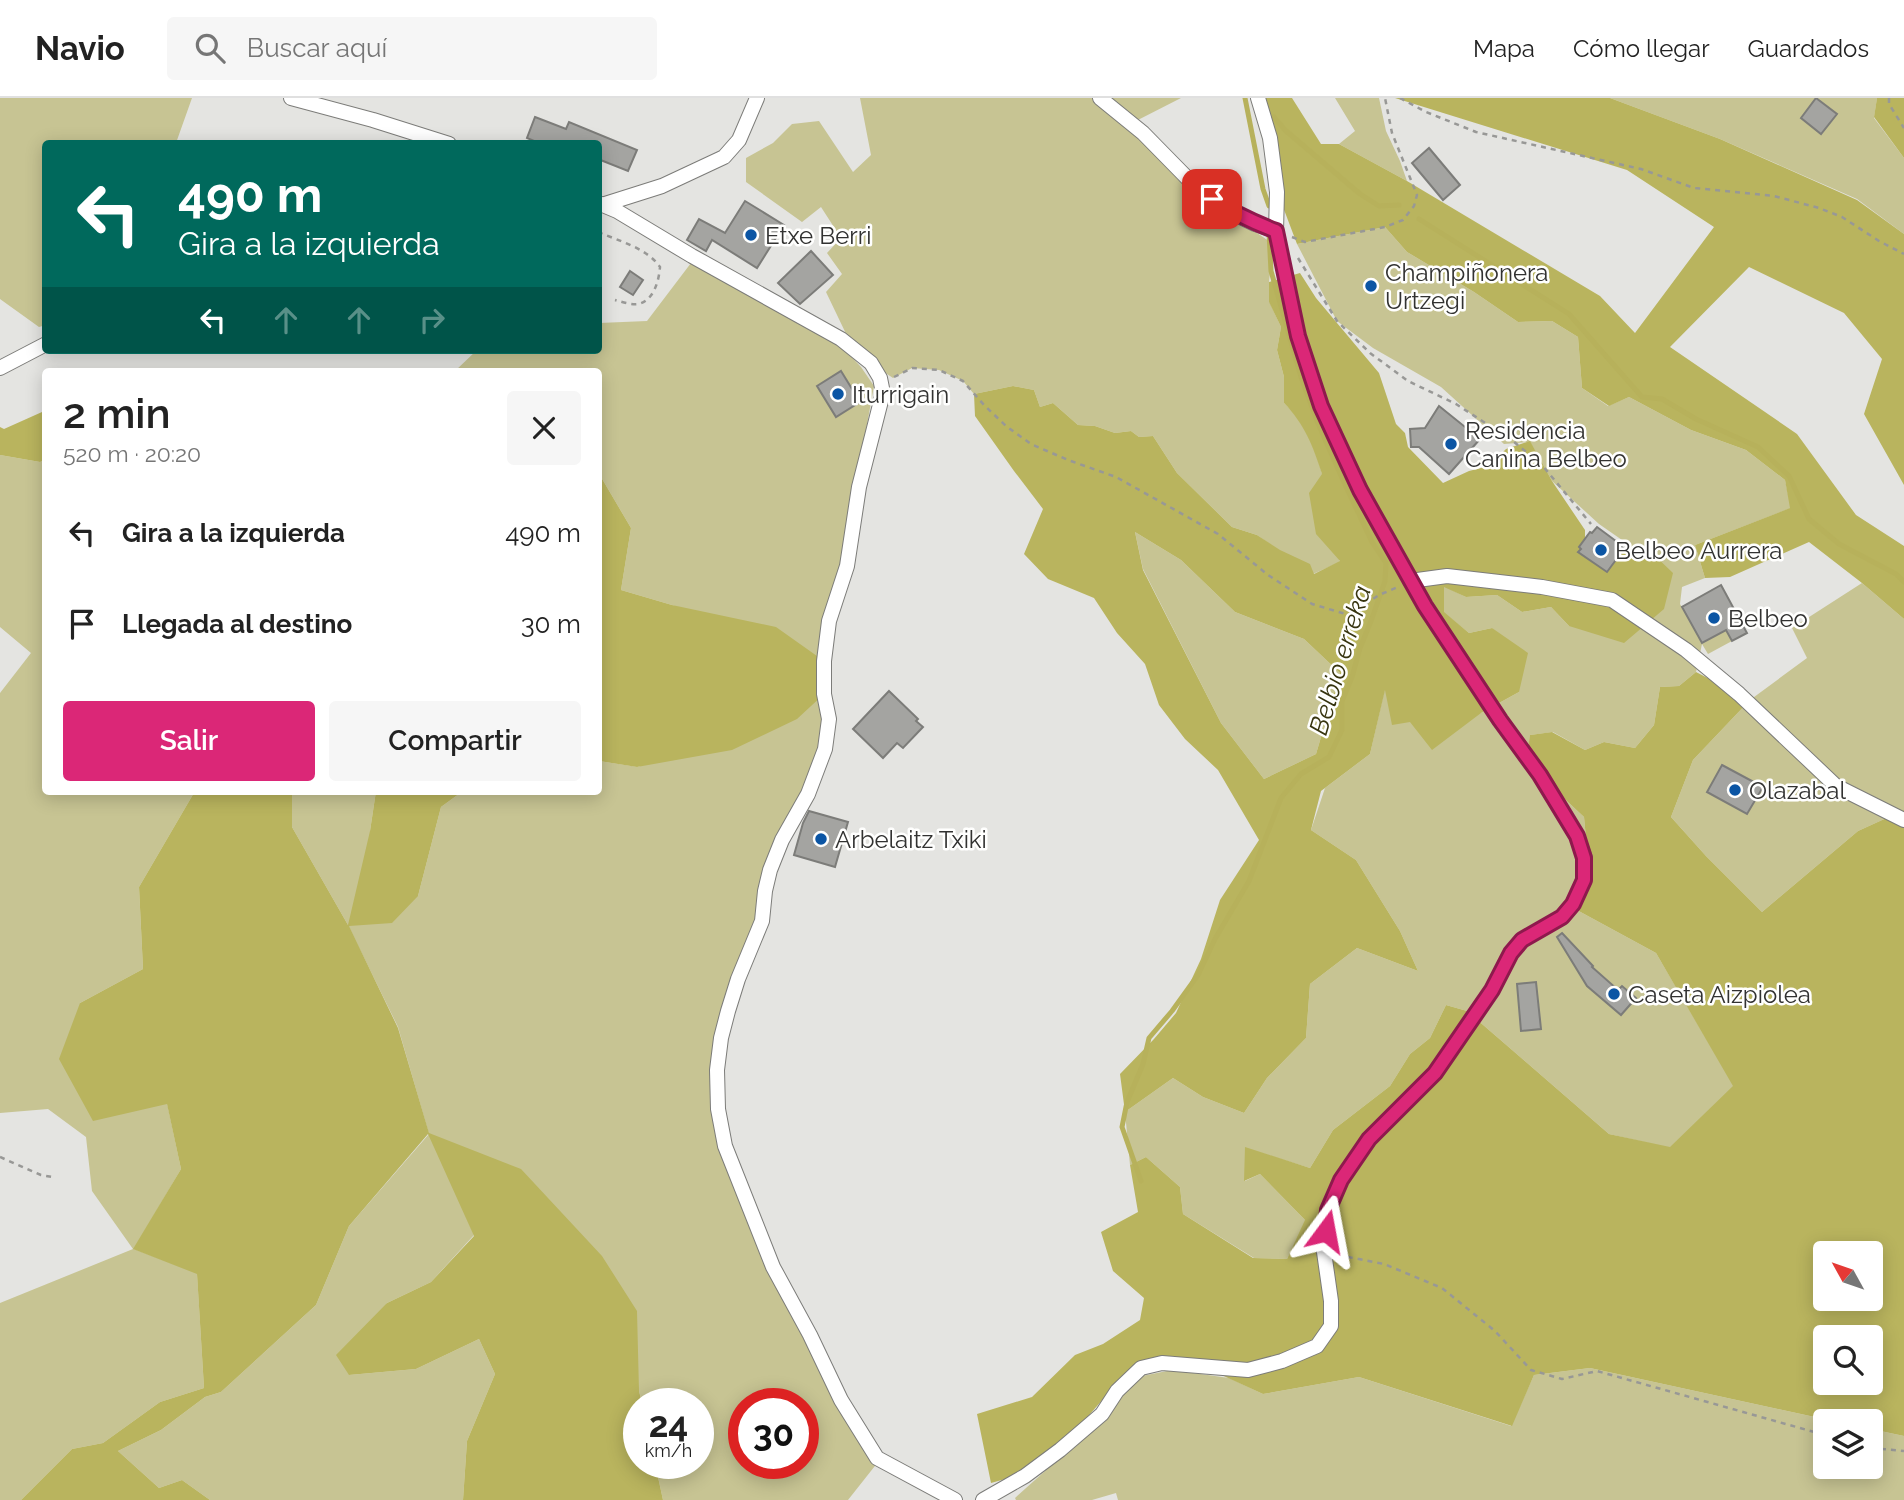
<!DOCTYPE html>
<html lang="es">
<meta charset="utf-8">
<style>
body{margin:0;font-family:Raleway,sans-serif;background:#f6f6f6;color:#222;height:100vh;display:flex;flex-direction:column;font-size:26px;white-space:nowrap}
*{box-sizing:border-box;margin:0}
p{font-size:23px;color:#767676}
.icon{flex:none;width:38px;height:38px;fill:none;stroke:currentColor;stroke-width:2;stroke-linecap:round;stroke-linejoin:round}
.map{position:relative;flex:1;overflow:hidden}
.side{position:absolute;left:42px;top:270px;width:560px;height:427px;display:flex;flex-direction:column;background:#fff;border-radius:7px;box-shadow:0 4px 18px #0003}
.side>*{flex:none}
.top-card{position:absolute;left:42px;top:42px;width:560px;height:214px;border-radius:7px;box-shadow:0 4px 18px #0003;background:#00695c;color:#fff;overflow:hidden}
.needle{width:46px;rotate:310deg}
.fabs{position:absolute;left:1813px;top:1143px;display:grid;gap:14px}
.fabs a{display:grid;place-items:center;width:70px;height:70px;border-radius:7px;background:#fff;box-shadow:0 4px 18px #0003;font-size:35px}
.speed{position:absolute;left:623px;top:1290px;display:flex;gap:14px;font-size:35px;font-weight:700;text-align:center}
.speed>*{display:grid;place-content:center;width:91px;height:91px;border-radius:50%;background:#fff;box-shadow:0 4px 18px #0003;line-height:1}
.speed small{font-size:18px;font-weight:400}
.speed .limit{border:10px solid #d22;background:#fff;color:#111}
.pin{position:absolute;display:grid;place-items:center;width:60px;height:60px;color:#fff;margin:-30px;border-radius:14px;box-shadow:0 4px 10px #0006}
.me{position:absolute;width:77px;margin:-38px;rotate:13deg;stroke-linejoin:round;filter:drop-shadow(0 0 5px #0008)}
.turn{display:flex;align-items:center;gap:24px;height:147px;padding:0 21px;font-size:32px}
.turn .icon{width:91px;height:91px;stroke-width:2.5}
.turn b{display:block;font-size:49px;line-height:60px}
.lanes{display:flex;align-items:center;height:66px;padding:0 21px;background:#0003;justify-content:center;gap:35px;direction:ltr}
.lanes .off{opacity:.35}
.round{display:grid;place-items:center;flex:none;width:74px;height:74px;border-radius:7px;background:#f6f6f6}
.headline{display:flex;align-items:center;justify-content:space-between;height:119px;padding:0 21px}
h1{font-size:42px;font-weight:600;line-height:52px}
.button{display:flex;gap:14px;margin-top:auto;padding:14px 21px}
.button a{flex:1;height:80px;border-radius:7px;background:#db2777;color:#fff;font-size:28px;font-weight:600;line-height:80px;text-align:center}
.button a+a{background:#f6f6f6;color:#222}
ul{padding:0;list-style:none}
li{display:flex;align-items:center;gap:21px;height:91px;padding:0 21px}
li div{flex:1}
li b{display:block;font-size:26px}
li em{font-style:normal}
header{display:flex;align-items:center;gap:42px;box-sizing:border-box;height:98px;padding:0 35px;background:#fff;border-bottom:2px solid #e0e0e0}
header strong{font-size:33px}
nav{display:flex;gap:38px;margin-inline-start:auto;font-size:24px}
.search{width:490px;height:63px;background:#f6f6f6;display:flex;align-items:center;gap:18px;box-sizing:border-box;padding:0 24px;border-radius:7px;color:#767676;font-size:26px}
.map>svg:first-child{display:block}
</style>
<header>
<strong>Navio</strong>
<div class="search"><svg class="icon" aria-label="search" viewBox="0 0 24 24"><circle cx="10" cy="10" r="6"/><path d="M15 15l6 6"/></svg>Buscar aquí</div>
<nav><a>Mapa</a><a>Cómo llegar</a><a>Guardados</a></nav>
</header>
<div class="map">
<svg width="1904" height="1402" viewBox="0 0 1904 1402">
<rect width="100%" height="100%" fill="#e4e4e1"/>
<g fill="#c7c493" fill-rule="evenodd">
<polygon points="0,0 192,0 176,45 46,46 46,227 39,229 0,201"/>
<path d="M 860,0 L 1181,0 L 1132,25 L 1247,128 L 1273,146 L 1269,184 L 1269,203 L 1281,229 L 1277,252 L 1284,279 L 1284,305 C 1289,310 1295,316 1299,322 C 1326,363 1330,417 1340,464 L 1313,476 L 1257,437 L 1232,429 L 1177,375 L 1153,338 L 1139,339 L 1131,333 L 1115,335 L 1095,328 L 1078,327 L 1053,305 L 1040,309 L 1034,292 L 1013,288 L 974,296 L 963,283 L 939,272 L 912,270 L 893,280 L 881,272 L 849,242 L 826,194 L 842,176 L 827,155 L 841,140 L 821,109 L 802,124 L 746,84 L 746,60 L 773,45 L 792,26 L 819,23 L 853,74 L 871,57 Z"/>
<polygon points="1335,0 1379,0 1386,33 1400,63 1407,83 1339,46 1355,33"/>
<polygon points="1610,0 1877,0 1874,20 1904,60 1904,136 1857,101 1720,41"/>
<polygon points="1385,129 1407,154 1474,194 1518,224 1552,223 1578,239 1582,290 1608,308 1629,299 1691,332 1746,352 1785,382 1791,410 1695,447 1705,480 1682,489 1680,506 1702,545 1726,532 1732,543 1708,556 1702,546 1696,574 1679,588 1660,589 1654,627 1635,650 1604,644 1585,652 1553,634 1530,637 1529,650 1554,691 1584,719 1588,761 1575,811 1656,855 1734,988 1670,1050 1609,1036 1467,913 1446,907 1430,940 1410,956 1390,988 1333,1032 1310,1070 1245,1050 1245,1083 1260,1076 1306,1123 1287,1161 1254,1160 1183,1116 1180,1089 1146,1059 1130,1067 1125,1014 1173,980 1203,999 1244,1015 1267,980 1306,940 1310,886 1357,850 1418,873 1400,833 1356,762 1311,732 1325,690 1370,656 1385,590 1410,624 1481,615 1519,594 1492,530 1469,535 1443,514 1444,488 1466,499 1497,497 1522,514 1551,509 1569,528 1649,452 1619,447 1622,442 1599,426 1552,383 1530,344 1504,346 1441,289 1373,250 1337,223 1297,146"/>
<polygon points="691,165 844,251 861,269 874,288 824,563 672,507 621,492 631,430 601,379 599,380 598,273 455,273 477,252 598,252 599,225 647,223"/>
<polygon points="0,357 40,364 45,362 46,693 195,693 139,789 143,871 80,905 167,1005 181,1071 134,1151 197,1175 204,1290 160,1304 103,1345 72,1351 21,1402 0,1402 0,1205 133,1151 92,1093 86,1039 48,1011 0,1015 0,595 31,555 0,529"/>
<polygon points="1135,434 1181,462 1235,514 1304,541 1340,575 1316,656 1264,681 1221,625 1143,471"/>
<polygon points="1862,485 1904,521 1904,712 1858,733 1762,814 1706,758 1671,719 1693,662 1750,602 1807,560 1792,530"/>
<path d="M 824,596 L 825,651 L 782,742 L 728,913 L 718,1011 L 773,1169 L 882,1359 L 848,1402 L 663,1402 L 655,1365 L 698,1365 L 698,1306 L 642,1305 L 639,1293 L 430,1036 L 474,1137 L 431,1184 L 387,1205 L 349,1277 L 416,1271 L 479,1241 L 495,1276 L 467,1343 L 463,1402 L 210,1402 L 182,1382 L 159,1390 L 118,1353 L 161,1332 L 205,1299 L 221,1294 L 316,1207 L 349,1128 L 429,1036 L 398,929 L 348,827 L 292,729 L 292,693 L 376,693 L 370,733 L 418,798 L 441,709 L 463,693 L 598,693 L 599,663 L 638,669 ZM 744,1306 L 803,1306 L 803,1365 L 744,1365 Z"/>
<polygon points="1590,1270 1833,1323 1825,1323 1825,1368 1871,1368 1871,1331 1904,1338 1904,1402 1118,1402 1116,1395 1092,1402 1016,1402 1015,1400 1092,1331 1137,1279 1172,1272 1229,1280 1263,1296 1359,1279 1511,1328 1534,1277"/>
</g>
<g fill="#b9b45e" fill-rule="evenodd">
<polygon points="1262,0 1292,0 1321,46 1339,46 1407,83 1600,198 1635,235 1714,129 1627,72 1395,0 1610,0 1720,41 1857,102 1904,136 1904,387 1864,316 1882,261 1844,215 1749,169 1670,249 1797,336 1856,417 1904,448 1904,521 1862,485 1809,444 1730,479 1705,480 1695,447 1790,410 1785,382 1746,352 1691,332 1629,299 1609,308 1582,290 1578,239 1552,223 1518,224 1474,194 1407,154 1385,129 1297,146 1283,109"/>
<polygon points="1877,0 1904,0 1904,60 1874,19"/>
<path d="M 1300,175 L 1316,200 L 1379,275 L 1396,326 L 1405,335 L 1408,349 L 1443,385 L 1469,373 L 1489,368 L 1506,351 L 1530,343 L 1552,383 L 1585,432 L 1585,441 L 1624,451 L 1649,452 L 1673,475 L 1664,511 L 1624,545 L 1569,528 L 1551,509 L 1522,514 L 1497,497 L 1466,499 L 1444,489 L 1444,514 L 1469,535 L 1492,530 L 1528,555 L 1519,594 L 1481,615 L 1432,652 L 1410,624 L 1392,627 L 1385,592 L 1370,656 L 1321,693 L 1311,732 L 1356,762 L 1400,833 L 1418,873 L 1357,850 L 1310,886 L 1306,940 L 1267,980 L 1244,1015 L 1203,999 L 1173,980 L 1125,1014 L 1120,976 L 1154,941 L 1176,915 L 1201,861 L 1220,802 L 1259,742 L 1218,672 L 1185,641 L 1159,607 L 1145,566 L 1117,535 L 1094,500 L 1048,481 L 1024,456 L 1043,411 L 1014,373 L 975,318 L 974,296 L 1013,288 L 1034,292 L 1040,309 L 1053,305 L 1078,327 L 1095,328 L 1115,335 L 1131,333 L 1139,339 L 1153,338 L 1177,375 L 1232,429 L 1257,437 L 1280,452 L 1310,466 L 1314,476 L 1340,463 L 1316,436 L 1309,395 L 1322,376 C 1313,348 1305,327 1284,305 L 1284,279 L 1277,252 L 1281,229 L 1269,204 L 1269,184 ZM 1135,434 L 1181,462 L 1235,514 L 1304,541 L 1340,575 L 1316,656 L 1264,681 L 1221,625 L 1143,472 Z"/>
<polygon points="42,314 45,314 45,362 40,364 0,357 0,329 4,331"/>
<polygon points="601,379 631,430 621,492 672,507 776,529 824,563 824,596 797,621 732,652 637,669 599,663 598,380"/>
<path d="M 1696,574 L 1750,602 L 1693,662 L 1671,719 L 1706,758 L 1762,814 L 1858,733 L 1904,712 L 1904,1338 L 1871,1331 L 1871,1323 L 1833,1323 L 1590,1270 L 1534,1277 L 1512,1328 L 1359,1279 L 1263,1296 L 1191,1263 L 1135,1272 L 1104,1300 L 1077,1331 L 1016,1378 L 991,1385 L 977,1316 L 1032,1299 L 1075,1257 L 1103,1246 L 1140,1222 L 1144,1200 L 1113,1173 L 1101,1134 L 1138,1114 L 1130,1067 L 1146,1059 L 1180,1089 L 1183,1116 L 1253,1160 L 1287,1161 L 1305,1122 L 1260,1076 L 1244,1083 L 1245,1049 L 1310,1070 L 1333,1032 L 1390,988 L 1410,956 L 1430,940 L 1446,907 L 1467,913 L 1609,1036 L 1670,1049 L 1733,988 L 1656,855 L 1575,811 L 1588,761 L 1584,719 L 1554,691 L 1528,650 L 1530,637 L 1552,634 L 1585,652 L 1604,644 L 1635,650 L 1654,627 L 1660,589 L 1679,588 ZM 1825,1155 L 1871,1155 L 1871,1200 L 1825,1200 ZM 1825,1239 L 1871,1239 L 1871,1284 L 1825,1284 Z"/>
<polygon points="195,693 292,693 292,729 348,827 370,733 376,693 463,693 441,709 418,798 392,825 349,828 398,930 429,1035 521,1071 602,1158 637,1213 639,1293 642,1305 639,1306 639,1365 655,1365 663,1402 463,1402 467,1343 495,1276 479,1241 416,1271 349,1277 336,1257 387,1205 431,1184 474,1138 428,1036 349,1128 316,1207 221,1294 205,1299 161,1332 118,1353 159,1390 182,1382 210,1402 21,1402 72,1351 103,1345 160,1304 204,1290 197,1176 133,1151 181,1071 167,1006 93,1023 59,961 80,905 143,871 139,789"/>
</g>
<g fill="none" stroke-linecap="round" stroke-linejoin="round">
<g stroke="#b7b15b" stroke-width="5">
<polyline points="1245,0 1263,91 1269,108"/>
<polyline points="1274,19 1285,32 1360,96 1379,108 1399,107"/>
<polyline points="1419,121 1569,216 1642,299 1662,301 1696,321 1758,349 1789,378 1809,421 1839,446 1896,476 1904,484"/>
<polyline points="1141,1083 1122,1029 1127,1004 1143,966 1149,940 1172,913 1198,877 1215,841 1249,783 1281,700 1301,676 1329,659 1342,632 1342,603 1352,579 1360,550 1371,523 1385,483 1386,465 1372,444 1342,380 1317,323 1301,279 1271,173 1269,135"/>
</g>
</g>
<g fill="#a4a4a1" stroke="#7c7c79" stroke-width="2">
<polygon points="1816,0 1837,16 1821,36 1801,20"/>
<polygon points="535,19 566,31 569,24 637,52 628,73 598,61 598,46 541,46 527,40"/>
<polygon points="1429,50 1460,87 1443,102 1412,65"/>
<polygon points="745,103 784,127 757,170 712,142 706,153 687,142 699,121 725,135"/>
<polygon points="811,153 833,177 800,206 778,185"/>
<polygon points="630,173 643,182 633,197 620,189"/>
<polygon points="841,273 860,304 836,319 817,288"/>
<polygon points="1439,308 1480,341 1449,376 1419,349 1411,349 1410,331 1425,330"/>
<polygon points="1597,429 1620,446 1619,447 1624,451 1607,474 1578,454 1581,451 1579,449 1590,434 1592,435"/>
<polygon points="1721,487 1747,535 1732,543 1726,532 1702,545 1682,509"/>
<polygon points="889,593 918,621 916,623 923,629 903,650 897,645 883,660 853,631"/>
<polygon points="1722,667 1763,689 1747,716 1707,694"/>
<polygon points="809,713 848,724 835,769 794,757 803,725"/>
<polygon points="1562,835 1593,868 1592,869 1618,892 1622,888 1636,900 1621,917 1587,888 1557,839"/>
<polygon points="1536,884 1541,931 1521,933 1517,886"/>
</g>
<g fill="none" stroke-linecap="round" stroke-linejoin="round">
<defs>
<g id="minor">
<polyline points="291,0 373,22 449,46"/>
<polyline points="1100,0 1143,35 1195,88 1230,114 1255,126 1276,133"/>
<polyline points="598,105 617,113 692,158 841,241 871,265 880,280 883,295 859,389 847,468 829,523 824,563 824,596 829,621 825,651 808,696 782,742 770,772 765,793 762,823 738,881 728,913 721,940 717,972 718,1011 725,1048 773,1169 810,1237 841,1302 877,1360 955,1402"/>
<polyline points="602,107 662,88 724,59 739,42 757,0"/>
<polyline points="0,270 46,246"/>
<polyline points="1410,483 1447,478 1542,489 1612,502 1686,552 1739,596 1836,688 1904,722"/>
<polyline points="983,1402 1025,1378 1060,1352 1102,1316 1117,1293 1141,1270 1162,1265 1248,1272 1282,1263 1317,1248 1331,1228 1331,1203 1324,1154 1328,1112 1341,1082 1369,1041 1435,975 1492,892 1511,855 1522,842 1562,819 1573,806 1584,782 1585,760 1577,738 1540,677 1500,622 1425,508 1360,392 1321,308 1298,238 1276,133 1277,94 1270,40 1258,0"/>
</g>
</defs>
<use href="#minor" stroke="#7c7c79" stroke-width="16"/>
<g stroke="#989896" stroke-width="2.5" stroke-dasharray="5 5" stroke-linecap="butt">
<polyline points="1400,0 1426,14 1476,34 1641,71 1694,90 1774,98 1819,110 1842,119 1879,143 1904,156"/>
<polyline points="1889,0 1889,6 1904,30"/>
<path d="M 598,134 C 619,143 647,150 660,169 C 659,182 654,203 638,206 C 631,207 622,204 615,202"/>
<polyline points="1292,139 1305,144 1385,129 1403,122 1414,108 1417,97 1392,35 1385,0"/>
<polyline points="1298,160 1337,223 1370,255 1408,283 1456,306 1513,343 1542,367 1591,426"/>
<polyline points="894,279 912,270 939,272 963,283 984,307 1006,328 1031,346 1068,362 1116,379 1218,436 1268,477 1312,506 1349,517 1379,497 1398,489"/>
<polyline points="0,1059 41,1077 52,1079"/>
<polyline points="1338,1157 1384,1166 1442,1190 1495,1233 1531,1272 1562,1281 1597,1273 1825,1337"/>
<polyline points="1871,1350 1904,1353"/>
</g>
<use href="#minor" stroke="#fff" stroke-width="14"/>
</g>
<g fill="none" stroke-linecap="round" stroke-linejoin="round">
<defs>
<path id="route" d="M 1212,101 C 1233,115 1253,124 1276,133 L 1298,238 L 1321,308 L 1360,392 L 1425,508 L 1500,622 L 1540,677 L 1577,738 L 1584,760 L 1584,782 L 1573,806 L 1562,819 L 1522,842 L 1511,855 L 1492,892 L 1435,975 L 1369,1041 L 1341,1082 L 1328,1112 L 1326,1133"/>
</defs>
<use href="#route" stroke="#8e194d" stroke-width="18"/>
<use href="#route" stroke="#db2777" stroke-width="12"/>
</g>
<g fill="#0b55a4" stroke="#fffffe" stroke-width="2.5">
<circle cx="751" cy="137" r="7"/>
<circle cx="1371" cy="188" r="7"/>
<circle cx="838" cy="296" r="7"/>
<circle cx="1451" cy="346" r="7"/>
<circle cx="1601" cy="452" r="7"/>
<circle cx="1714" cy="520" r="7"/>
<circle cx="1735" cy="692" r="7"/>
<circle cx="821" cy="741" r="7"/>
<circle cx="1614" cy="896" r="7"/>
</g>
<g text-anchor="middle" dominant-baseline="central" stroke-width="5" stroke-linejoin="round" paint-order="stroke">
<g font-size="24" fill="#323231" stroke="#fffffe" text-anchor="start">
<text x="765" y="137">Etxe Berri</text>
<text x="1385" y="174">Champiñonera<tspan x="1385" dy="28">Urtzegi</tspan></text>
<text x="852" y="296">Iturrigain</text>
<text x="1465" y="332">Residencia<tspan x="1465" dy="28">Canina Belbeo</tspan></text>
<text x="1615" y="452">Belbeo Aurrera</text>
<text x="1728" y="520">Belbeo</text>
<text x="1749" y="692">Olazabal</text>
<text x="835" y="741">Arbelaitz Txiki</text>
<text x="1628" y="896">Caseta Aizpiolea</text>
</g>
<g font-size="26" font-style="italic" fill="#37340f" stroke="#fffffe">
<text transform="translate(1340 562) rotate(-73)">Belbio erreka</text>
</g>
</g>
</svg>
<div class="fabs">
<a><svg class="needle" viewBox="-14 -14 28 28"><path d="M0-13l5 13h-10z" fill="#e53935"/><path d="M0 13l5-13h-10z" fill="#767676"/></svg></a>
<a><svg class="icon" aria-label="search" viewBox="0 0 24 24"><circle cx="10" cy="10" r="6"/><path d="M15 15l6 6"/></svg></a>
<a><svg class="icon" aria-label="layers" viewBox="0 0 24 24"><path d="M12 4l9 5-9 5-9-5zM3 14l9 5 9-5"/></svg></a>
</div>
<div class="speed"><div>24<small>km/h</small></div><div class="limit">30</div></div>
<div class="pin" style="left:1212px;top:101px;background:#d93025"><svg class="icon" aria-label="arrive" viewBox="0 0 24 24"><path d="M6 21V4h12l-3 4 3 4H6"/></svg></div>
<svg class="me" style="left:1326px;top:1133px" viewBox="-20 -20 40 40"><path d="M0-17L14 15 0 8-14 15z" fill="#db2777" stroke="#fff" stroke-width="4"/></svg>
<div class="top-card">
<div class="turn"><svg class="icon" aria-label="left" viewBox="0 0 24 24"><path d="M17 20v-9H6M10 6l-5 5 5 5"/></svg><div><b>490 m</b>Gira a la izquierda</div></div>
<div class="lanes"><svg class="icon" aria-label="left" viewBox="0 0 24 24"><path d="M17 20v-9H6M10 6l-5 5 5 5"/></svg><svg class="icon off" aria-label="ahead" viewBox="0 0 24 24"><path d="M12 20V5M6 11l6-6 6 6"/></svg><svg class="icon off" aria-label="ahead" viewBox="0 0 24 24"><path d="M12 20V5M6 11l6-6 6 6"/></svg><svg class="icon off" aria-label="right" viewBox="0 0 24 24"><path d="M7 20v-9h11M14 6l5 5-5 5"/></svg></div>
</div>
<section class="side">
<div class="headline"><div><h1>2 min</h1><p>520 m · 20:20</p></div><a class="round"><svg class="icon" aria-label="close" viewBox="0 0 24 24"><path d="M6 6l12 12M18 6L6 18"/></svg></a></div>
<ul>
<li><svg class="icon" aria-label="left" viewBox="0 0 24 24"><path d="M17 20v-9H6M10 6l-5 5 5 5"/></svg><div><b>Gira a la izquierda</b></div><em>490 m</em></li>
<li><svg class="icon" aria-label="arrive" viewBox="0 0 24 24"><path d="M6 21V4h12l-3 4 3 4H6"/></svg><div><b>Llegada al destino</b></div><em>30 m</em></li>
</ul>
<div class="button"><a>Salir</a><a>Compartir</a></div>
</section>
</div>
